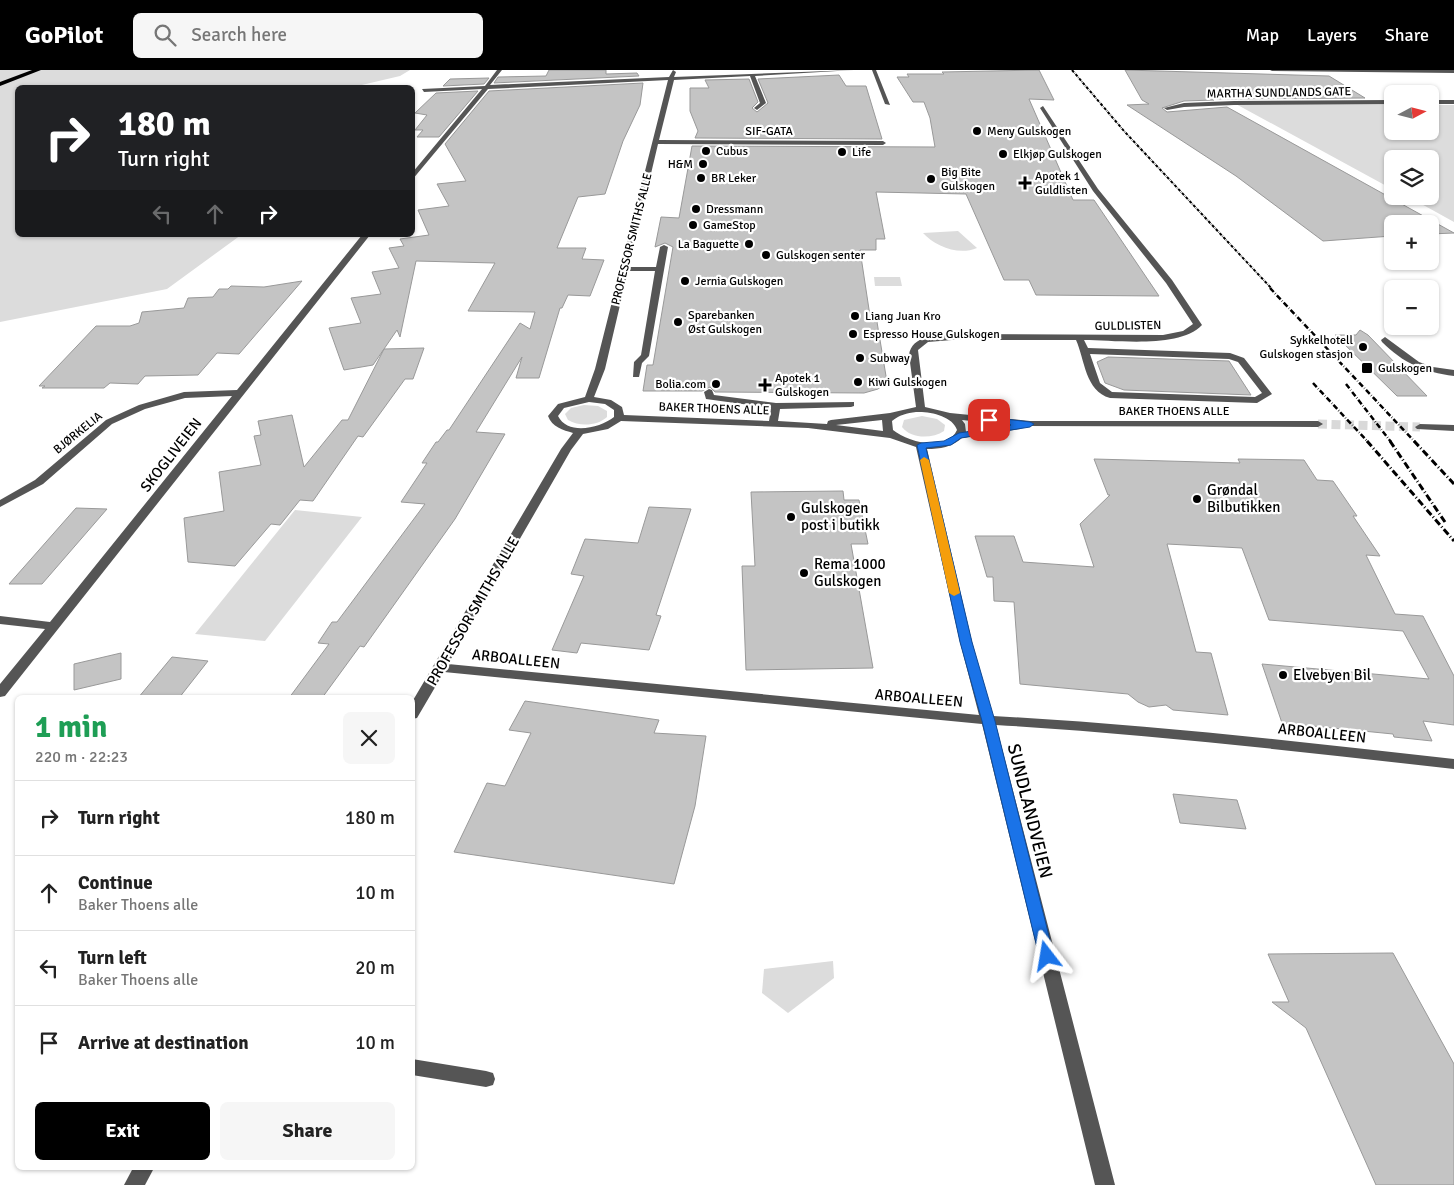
<!DOCTYPE html>
<meta charset="utf-8">
<style>
body{margin:0;font-family:Signika,sans-serif;background:#f6f6f6;color:#222;height:100vh;display:flex;flex-direction:column;font-size:19px;white-space:nowrap}
*{box-sizing:border-box;margin:0}
p{font-size:16px;color:#767676}
.icon{flex:none;width:28px;height:28px;fill:none;stroke:currentColor;stroke-width:2;stroke-linecap:round;stroke-linejoin:round}
.map{position:relative;flex:1;overflow:hidden}
.drawer{position:absolute;left:15px;top:625px;width:400px;height:475px;display:flex;flex-direction:column;background:#fff;border-radius:8px;box-shadow:0 1px 4px #0004}
.drawer>*{flex:none}
.top-card{position:absolute;left:15px;top:15px;width:400px;height:152px;border-radius:8px;box-shadow:0 1px 4px #0004;background:#202124;color:#fff;overflow:hidden}
.needle{width:32px;rotate:83deg}
.controls{position:absolute;left:1384px;top:15px;display:grid;gap:10px}
.controls a{display:grid;place-items:center;width:55px;height:55px;border-radius:8px;background:#fff;box-shadow:0 1px 4px #0004;font-size:25px}
.pin{position:absolute;display:grid;place-items:center;width:42px;height:42px;color:#fff;margin:-21px;border-radius:10px;box-shadow:0 2px 8px #0006}
.me{position:absolute;width:55px;margin:-28px;rotate:346deg;stroke-linejoin:round;filter:drop-shadow(0 0 4px #0008)}
.turn{display:flex;align-items:center;gap:18px;height:105px;padding:0 20px;font-size:22px}
.turn .icon{width:65px;height:65px;stroke-width:2.5}
.turn b{display:block;font-size:35px;line-height:42px}
.lanes{display:flex;align-items:center;height:48px;padding:0 20px;background:#0003;justify-content:center;gap:25px;direction:ltr}
.lanes .off{opacity:.35}
.round{display:grid;place-items:center;flex:none;width:52px;height:52px;border-radius:8px;background:#f6f6f6}
.headline{display:flex;align-items:center;justify-content:space-between;height:85px;padding:0 20px}
h1{font-size:30px;font-weight:700;line-height:38px;color:#1e9e55}
.action{display:flex;gap:10px;margin-top:auto;padding:10px 20px}
.action a{flex:1;height:58px;border-radius:8px;background:#000;color:#fff;font-size:20px;font-weight:700;line-height:58px;text-align:center}
.action a+a{background:#f6f6f6;color:#222}
ul{padding:0;list-style:none}
li{display:flex;align-items:center;gap:15px;height:75px;padding:0 20px;border-top:1px solid #e0e0e0}
li div{flex:1}
li b{display:block;font-size:19px}
li em{font-style:normal}
header{display:flex;align-items:center;gap:30px;box-sizing:border-box;height:70px;padding:0 25px;background:#000;color:#fff}
header strong{font-size:24px}
nav{display:flex;gap:28px;margin-inline-start:auto;font-size:18px}
.search{width:350px;height:45px;background:#f6f6f6;display:flex;align-items:center;gap:12px;box-sizing:border-box;padding:0 18px;border-radius:8px;color:#767676;font-size:19px}
.map>svg:first-child{display:block}
</style>
<header>
<strong>GoPilot</strong>
<div class="search"><svg class="icon" aria-label="search" viewBox="0 0 24 24"><circle cx="10" cy="10" r="6"/><path d="M15 15l6 6"/></svg>Search here</div>
<nav><a>Map</a><a>Layers</a><a>Share</a></nav>
</header>
<div class="map">
<svg width="1454" height="1115" viewBox="0 0 1454 1115">
<rect width="100%" height="100%" fill="#fff"/>
<g fill="#dcdcdc">
<polygon points="0,0 410,0 400,6 349,18 18,18 18,165 241,165 167,219 0,252"/>
<polygon points="1234,33 1392,34 1392,61 1430,61 1430,35 1454,35 1454,152 1407,126 1430,126 1430,89 1392,89 1392,119"/>
<path d="M 958,161 L 977,178 C 958,186 935,176 923,163 Z"/>
<polygon points="874,207 900,207 902,216 875,216"/>
<path d="M 584,335 L 598,336 L 607,341 L 607,347 C 597,356 580,357 568,350 L 565,344 L 571,338 Z"/>
<path d="M 922,346 L 937,349 L 945,355 L 944,361 C 932,369 911,369 902,357 L 904,350 Z"/>
<polygon points="295,440 362,447 265,571 195,564"/>
<polygon points="833,891 834,908 788,943 762,923 764,899"/>
</g>
<g fill="#c4c4c4" stroke="#999">
<polygon points="549,0 606,0 606,4 637,3 639,6 494,13 498,7 546,6"/>
<polygon points="1039,0 1054,30 1029,29 1073,130 1094,130 1159,226 1036,225 1029,210 1004,210 966,124 876,122 885,169 876,169 876,180 860,180 870,246 876,246 887,312 878,319 864,323 715,322 710,317 702,321 643,321 647,295 653,295 673,177 665,173 655,177 661,147 679,148 692,76 935,77 930,48 924,32 913,32 897,7 909,7 907,4 944,4 942,2"/>
<polygon points="1125,0 1329,6 1365,28 1212,29 1214,30 1184,31 1162,38 1167,42 1227,37 1454,163 1430,164 1430,154 1392,154 1392,166 1323,171 1236,106 1127,35 1149,34 1142,30"/>
<polygon points="839,5 846,16 866,16 882,69 695,68 698,61 690,41 690,18 709,18 705,10 749,9 758,32 752,38 757,42 768,33 758,9"/>
<polygon points="489,8 484,14 443,16 450,9"/>
<polygon points="643,13 640,35 623,71 605,124 578,127 557,178 586,178 582,189 604,190 590,226 568,225 562,238 560,238 539,308 516,308 522,287 476,362 505,364 455,449 364,577 360,576 322,628 289,628 329,574 318,573 332,552 337,552 425,434 401,432 427,393 422,393 436,372 438,372 447,360 449,360 520,253 530,259 535,242 468,241 495,193 416,191 400,267 397,260 373,295 344,300 329,258 361,253 351,228 381,224 372,202 399,198 389,178 404,176 400,169 429,165 418,140 449,136 437,114 466,111 445,74 489,21"/>
<polygon points="478,21 439,67 417,67 423,60 415,60 427,45 415,43 436,23"/>
<polygon points="302,211 239,284 217,283 198,305 145,306 138,314 110,313 104,318 42,318 45,316 39,316 96,256 130,256 139,253 142,242 184,238 188,228 213,227 219,219 228,219 231,216 264,217"/>
<polygon points="1360,260 1368,265 1427,326 1397,326 1335,265 1356,265"/>
<polygon points="424,278 413,309 405,309 363,367 358,366 313,431 300,430 280,455 271,454 235,496 188,492 184,448 224,441 219,402 261,395 254,366 261,365 258,351 292,345 304,397 342,350 348,350 384,279"/>
<polygon points="1108,287 1229,291 1251,325 1124,320 1105,313 1097,292"/>
<polygon points="1094,389 1240,393 1238,389 1304,390 1317,410 1333,411 1357,446 1353,446 1380,486 1366,485 1395,544 1423,546 1454,606 1454,655 1423,651 1432,671 1394,667 1393,664 1282,653 1262,594 1429,609 1403,561 1269,550 1242,478 1167,474 1196,582 1211,583 1228,645 1173,640 1166,635 1149,637 1138,632 1128,624 1020,614 1014,532 994,531 993,507 987,507 975,466 1014,466 1023,492 1094,497 1080,454 1110,425 1108,425"/>
<polygon points="843,421 844,430 859,430 868,474 851,474 873,598 746,600 742,496 755,496 751,422"/>
<polygon points="649,437 691,439 656,545 661,546 649,580 581,573 577,583 552,580 584,506 571,504 585,469 638,473"/>
<polygon points="76,438 107,439 42,514 9,514"/>
<polygon points="121,583 121,609 74,620 74,594"/>
<polygon points="172,587 208,591 179,628 138,628"/>
<polygon points="525,631 659,650 654,663 706,666 695,736 674,814 454,782 487,713 505,716 531,663 509,660"/>
<polygon points="1173,724 1237,730 1246,759 1180,753"/>
<polygon points="1393,883 1454,994 1454,1115 1376,1115 1306,958 1272,932 1289,932 1268,884"/>
</g>
<g fill="none" stroke-linecap="round" stroke-linejoin="round">
<polyline stroke="#d9d9d9" stroke-width="9" stroke-dasharray="9 4.5" stroke-linecap="butt" points="1318,354 1420,357"/>
<g fill="#555" fill-rule="evenodd">
<path d="M 497,0 L 502,0 L 490,15 L 669,7 L 673,0 L 676,2 L 674,7 L 854,0 L 755,6 L 766,33 L 757,40 L 754,38 L 760,33 L 750,6 L 674,10 L 659,70 L 883,71 L 886,73 L 883,75 L 658,74 L 629,197 L 656,197 L 660,177 L 664,175 L 668,177 L 649,286 L 642,293 L 639,307 L 633,307 L 634,292 L 641,285 L 655,201 L 628,201 L 605,299 L 594,327 L 611,330 L 622,337 L 624,345 L 769,351 L 771,338 L 706,329 L 704,322 L 709,319 L 712,320 L 714,325 L 776,333 L 854,332 L 854,336 L 851,337 L 780,339 L 778,351 L 827,354 L 828,351 L 831,350 L 890,343 L 916,337 L 909,285 C 912,265 936,266 952,264 L 1163,265 L 1183,261 L 1193,254 L 1166,213 L 1093,121 L 1040,38 L 1043,36 L 1098,119 L 1172,210 L 1202,255 C 1179,279 1116,270 1084,270 L 1088,278 L 1230,283 L 1244,288 L 1272,324 L 1257,333 L 1110,328 C 1085,321 1085,290 1076,270 L 952,270 L 928,272 L 918,280 L 925,337 L 950,343 L 1030,351 L 1318,351 L 1323,354 L 1318,357 L 1025,356 L 1020,359 L 962,368 C 952,377 940,379 927,379 L 972,572 L 993,646 C 1147,654 1301,672 1454,689 L 1454,699 C 1302,682 1149,664 996,655 L 1115,1115 L 1095,1115 L 982,654 L 444,602 L 417,648 L 412,649 L 412,632 L 561,379 L 573,363 C 563,360 552,357 548,346 L 558,334 L 585,327 L 595,299 L 668,10 L 488,19 L 412,110 L 412,103 L 482,19 L 424,22 L 422,19 L 485,16 ZM 1090,284 L 1229,289 L 1238,292 L 1262,323 L 1255,327 L 1112,322 L 1100,313 ZM 589,332 L 605,334 L 614,340 L 614,347 C 600,358 568,366 558,346 L 564,338 ZM 916,342 C 929,341 953,346 957,360 C 946,383 908,372 893,360 L 892,351 C 899,345 907,343 916,342 ZM 882,350 L 883,361 L 836,355 ZM 962,350 L 1009,355 L 966,362 L 965,354 ZM 621,351 L 808,358 L 890,368 L 916,377 L 960,572 L 979,645 L 448,594 L 571,380 L 583,364 L 608,359 Z"/>
<polygon points="872,0 876,0 890,35 885,34"/>
<polygon points="1270,0 1454,0 1454,3 1272,1"/>
<polygon points="1392,30 1392,34 1234,35 1184,37 1167,40 1164,38 1184,33 1234,31"/>
<rect x="1430" y="30" width="24" height="4"/>
<polygon points="362,165 370,165 5,626 0,627 0,614 45,559 0,554 0,546 50,552 232,326 185,328 145,339 112,354 43,414 0,437 0,430 35,410 106,350 139,335 184,322 237,320"/>
<path d="M 1385,267 L 1419,292 L 1433,297 L 1454,300 L 1454,306 C 1424,302 1403,293 1382,272 L 1381,270 Z"/>
<polygon points="1420,354 1454,355 1454,361 1417,359 1415,357"/>
<polygon points="412,989 486,1001 493,1003 495,1009 493,1015 486,1017 412,1005"/>
<polygon points="133,1098 154,1098 145,1115 124,1115"/>
</g>
<polygon fill="#000" fill-rule="evenodd" points="32,0 41,0 0,16 0,12"/>
<polyline stroke="#000" stroke-width="2" stroke-dasharray="3 1 0.5 1" stroke-linecap="butt" points="1072,0 1124,61 1272,219"/>
<g stroke="#000" stroke-width="2.5" stroke-dasharray="5.5 2 0.5 2" stroke-linecap="butt">
<polyline points="1270,218 1415,372"/>
<polyline points="1313,313 1368,372"/>
<polyline points="1346,314 1391,372"/>
</g>
<g stroke="#000" stroke-width="3" stroke-dasharray="7 2.5 1 2.5" stroke-linecap="butt">
<polyline points="1367,371 1454,471"/>
<polyline points="1390,371 1445,452"/>
<polyline points="1414,371 1454,414"/>
</g>
</g>
<polygon fill="#1a73e8" stroke="#114b97" points="989,347 1030,352 1034,354 1030,357 961,368 951,375 926,378 972,572 995,651 1054,886 1052,891 1047,893 1041,891 1039,886 982,651 960,572 917,375 921,373 944,371 959,363 1011,355 986,351 986,348"/>
<polygon fill="#f59e0b" points="924,387 929,390 960,523 954,526 949,523 920,390"/>
<g fill="#000" stroke="#fff" stroke-width="2">
<circle cx="977" cy="61" r="5"/>
<circle cx="706" cy="81" r="5"/>
<circle cx="842" cy="82" r="5"/>
<circle cx="1003" cy="84" r="5"/>
<circle cx="703" cy="94" r="5"/>
<circle cx="701" cy="108" r="5"/>
<circle cx="931" cy="109" r="5"/>
<path d="M1022.5 105.5h5v5h5v5h-5v5h-5v-5h-5v-5h5z"/>
<circle cx="696" cy="139" r="5"/>
<circle cx="693" cy="155" r="5"/>
<circle cx="749" cy="174" r="5"/>
<circle cx="766" cy="185" r="5"/>
<circle cx="685" cy="211" r="5"/>
<circle cx="855" cy="246" r="5"/>
<circle cx="678" cy="252" r="5"/>
<circle cx="853" cy="264" r="5"/>
<circle cx="1363" cy="277" r="5"/>
<circle cx="860" cy="288" r="5"/>
<rect x="1361" y="292" width="12" height="12" rx="2.5"/>
<circle cx="858" cy="312" r="5"/>
<circle cx="716" cy="314" r="5"/>
<path d="M762.5 307.5h5v5h5v5h-5v5h-5v-5h-5v-5h5z"/>
<circle cx="1197" cy="429" r="5"/>
<circle cx="791" cy="447" r="5"/>
<circle cx="804" cy="503" r="5"/>
<circle cx="1283" cy="605" r="5"/>
</g>
<g text-anchor="middle" dominant-baseline="central" stroke-width="4.5" stroke-linejoin="round" paint-order="stroke">
<g font-size="12" fill="#000" stroke="#fff">
<text transform="translate(1279 23) rotate(-1)">MARTHA SUNDLANDS GATE</text>
<text x="769" y="61">SIF-GATA</text>
<text transform="translate(632 169) rotate(-76)">PROFESSOR SMITHS ALLE</text>
<text transform="translate(1128 256) rotate(-1)">GULDLISTEN</text>
<text transform="translate(714 339) rotate(2)">BAKER THOENS ALLE</text>
<text x="1174" y="341">BAKER THOENS ALLE</text>
<text transform="translate(78 363) rotate(-39)">BJØRKELIA</text>
</g>
<g font-size="12" fill="#000" stroke="#fff" text-anchor="start">
<text x="987" y="61">Meny Gulskogen</text>
<text x="716" y="81">Cubus</text>
<text x="852" y="82">Life</text>
<text x="1013" y="84">Elkjøp Gulskogen</text>
<text x="693" y="94" text-anchor="end">H&amp;M</text>
<text x="941" y="102">Big Bite<tspan x="941" dy="14">Gulskogen</tspan></text>
<text x="1035" y="106">Apotek 1<tspan x="1035" dy="14">Guldlisten</tspan></text>
<text x="711" y="108">BR Leker</text>
<text x="706" y="139">Dressmann</text>
<text x="703" y="155">GameStop</text>
<text x="739" y="174" text-anchor="end">La Baguette</text>
<text x="776" y="185">Gulskogen senter</text>
<text x="695" y="211">Jernia Gulskogen</text>
<text x="688" y="245">Sparebanken<tspan x="688" dy="14">Øst Gulskogen</tspan></text>
<text x="865" y="246">Liang Juan Kro</text>
<text x="863" y="264">Espresso House Gulskogen</text>
<text x="1353" y="270" text-anchor="end">Sykkelhotell<tspan x="1353" dy="14">Gulskogen stasjon</tspan></text>
<text x="870" y="288">Subway</text>
<text x="1378" y="298">Gulskogen</text>
<text x="775" y="308">Apotek 1<tspan x="775" dy="14">Gulskogen</tspan></text>
<text x="868" y="312">Kiwi Gulskogen</text>
<text x="706" y="314" text-anchor="end">Bolia.com</text>
</g>
<g font-size="15" fill="#000" stroke="#fff">
<text transform="translate(171 385) rotate(-52)">SKOGLIVEIEN</text>
<text transform="translate(473 541) rotate(-60)">PROFESSOR SMITHS ALLE</text>
<text transform="translate(516 589) rotate(6)">ARBOALLEEN</text>
<text transform="translate(919 628) rotate(5)">ARBOALLEEN</text>
<text transform="translate(1322 663) rotate(6)">ARBOALLEEN</text>
</g>
<g font-size="15" fill="#000" stroke="#fff" text-anchor="start">
<text x="1207" y="420">Grøndal<tspan x="1207" dy="17">Bilbutikken</tspan></text>
<text x="801" y="438">Gulskogen<tspan x="801" dy="17">post i butikk</tspan></text>
<text x="814" y="494">Rema 1000<tspan x="814" dy="17">Gulskogen</tspan></text>
<text x="1293" y="605">Elvebyen Bil</text>
</g>
<g font-size="18" fill="#000" stroke="#fff">
<text transform="translate(1030 741) rotate(76)">SUNDLANDVEIEN</text>
</g>
</g>
</svg>
<div class="controls">
<a><svg class="needle" viewBox="-14 -14 28 28"><path d="M0-13l5 13h-10z" fill="#e53935"/><path d="M0 13l5-13h-10z" fill="#767676"/></svg></a>
<a><svg class="icon" aria-label="layers" viewBox="0 0 24 24"><path d="M12 4l9 5-9 5-9-5zM3 14l9 5 9-5"/></svg></a>
<a>+</a>
<a>−</a>
</div>
<div class="pin" style="left:989px;top:350px;background:#d93025"><svg class="icon" aria-label="arrive" viewBox="0 0 24 24"><path d="M6 21V4h12l-3 4 3 4H6"/></svg></div>
<svg class="me" style="left:1047px;top:886px" viewBox="-20 -20 40 40"><path d="M0-17L14 15 0 8-14 15z" fill="#1a73e8" stroke="#fff" stroke-width="4"/></svg>
<div class="top-card">
<div class="turn"><svg class="icon" aria-label="right" viewBox="0 0 24 24"><path d="M7 20v-9h11M14 6l5 5-5 5"/></svg><div><b>180 m</b>Turn right</div></div>
<div class="lanes"><svg class="icon off" aria-label="left" viewBox="0 0 24 24"><path d="M17 20v-9H6M10 6l-5 5 5 5"/></svg><svg class="icon off" aria-label="ahead" viewBox="0 0 24 24"><path d="M12 20V5M6 11l6-6 6 6"/></svg><svg class="icon" aria-label="right" viewBox="0 0 24 24"><path d="M7 20v-9h11M14 6l5 5-5 5"/></svg></div>
</div>
<section class="drawer">
<div class="headline"><div><h1>1 min</h1><p>220 m · 22:23</p></div><a class="round"><svg class="icon" aria-label="close" viewBox="0 0 24 24"><path d="M6 6l12 12M18 6L6 18"/></svg></a></div>
<ul>
<li><svg class="icon" aria-label="right" viewBox="0 0 24 24"><path d="M7 20v-9h11M14 6l5 5-5 5"/></svg><div><b>Turn right</b></div><em>180 m</em></li>
<li><svg class="icon" aria-label="ahead" viewBox="0 0 24 24"><path d="M12 20V5M6 11l6-6 6 6"/></svg><div><b>Continue</b><p>Baker Thoens alle</p></div><em>10 m</em></li>
<li><svg class="icon" aria-label="left" viewBox="0 0 24 24"><path d="M17 20v-9H6M10 6l-5 5 5 5"/></svg><div><b>Turn left</b><p>Baker Thoens alle</p></div><em>20 m</em></li>
<li><svg class="icon" aria-label="arrive" viewBox="0 0 24 24"><path d="M6 21V4h12l-3 4 3 4H6"/></svg><div><b>Arrive at destination</b></div><em>10 m</em></li>
</ul>
<div class="action"><a>Exit</a><a>Share</a></div>
</section>
</div>
